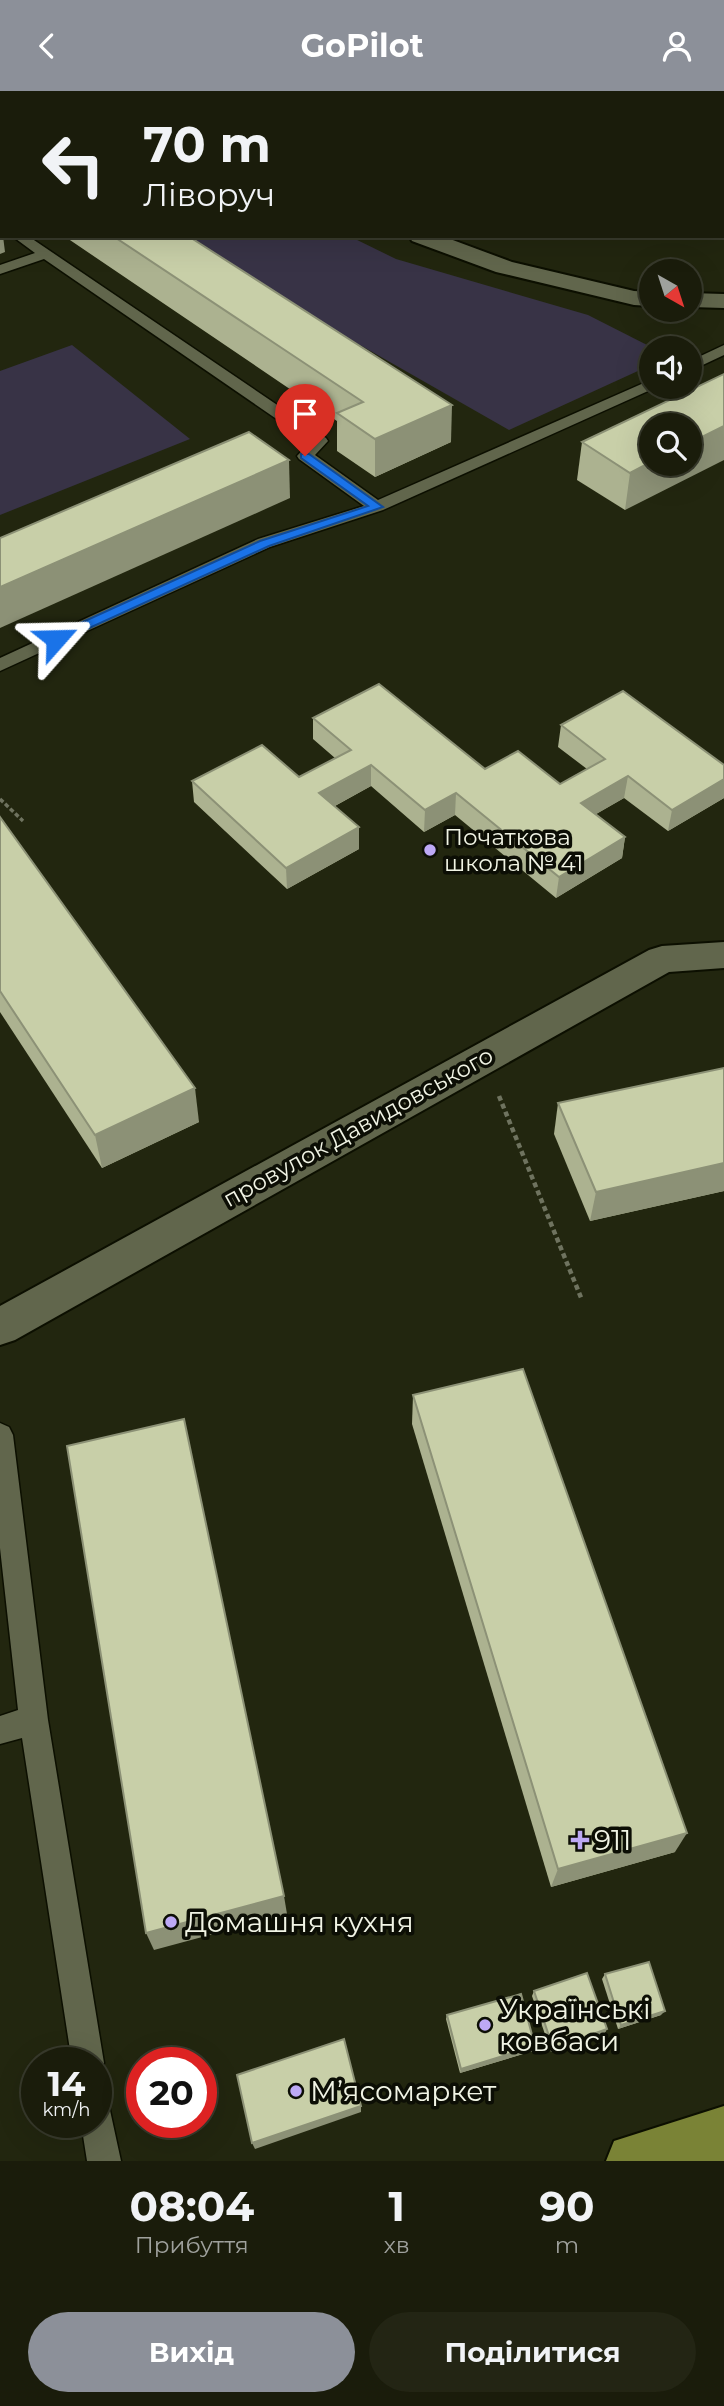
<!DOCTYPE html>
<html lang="uk">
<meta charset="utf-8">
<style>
body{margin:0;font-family:Montserrat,sans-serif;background:#232514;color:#f1f3f6;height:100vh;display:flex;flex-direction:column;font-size:26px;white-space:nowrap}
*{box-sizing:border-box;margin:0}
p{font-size:23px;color:#9fa19d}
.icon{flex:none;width:38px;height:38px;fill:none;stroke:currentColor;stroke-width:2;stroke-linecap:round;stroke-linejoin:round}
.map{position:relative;height:2070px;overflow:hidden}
.details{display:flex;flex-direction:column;background:#1a1c0b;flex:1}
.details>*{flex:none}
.hud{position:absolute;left:0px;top:0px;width:724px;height:147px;box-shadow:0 7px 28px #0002,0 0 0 2px #383a2c;background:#1a1c0b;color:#f1f3f6;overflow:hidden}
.needle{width:46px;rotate:141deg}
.fabs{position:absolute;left:639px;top:168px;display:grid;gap:14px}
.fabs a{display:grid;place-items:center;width:63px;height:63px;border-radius:50%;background:#1a1c0b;box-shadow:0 7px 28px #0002,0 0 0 2px #383a2c;font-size:35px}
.speed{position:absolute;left:21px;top:1956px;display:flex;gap:14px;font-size:35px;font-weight:700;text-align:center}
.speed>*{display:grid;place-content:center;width:91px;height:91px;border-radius:50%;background:#1a1c0b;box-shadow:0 7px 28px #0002,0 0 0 2px #383a2c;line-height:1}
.speed small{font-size:18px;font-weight:400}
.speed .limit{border:10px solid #d22;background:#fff;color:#111}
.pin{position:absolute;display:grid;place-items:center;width:60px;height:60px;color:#fff;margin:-72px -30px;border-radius:50% 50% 50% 0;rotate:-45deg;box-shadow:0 0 7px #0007}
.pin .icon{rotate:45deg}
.me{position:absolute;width:77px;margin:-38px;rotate:65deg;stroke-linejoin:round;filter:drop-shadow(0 0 5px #0008)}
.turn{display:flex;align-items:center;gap:24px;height:147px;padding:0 28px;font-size:32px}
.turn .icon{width:91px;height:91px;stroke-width:2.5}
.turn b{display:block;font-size:49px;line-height:60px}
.eta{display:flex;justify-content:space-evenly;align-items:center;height:119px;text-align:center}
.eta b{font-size:42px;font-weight:700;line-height:49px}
.button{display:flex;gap:14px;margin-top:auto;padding:14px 28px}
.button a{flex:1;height:80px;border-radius:42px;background:#8c9099;color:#fff;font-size:28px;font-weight:700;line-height:80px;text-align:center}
.button a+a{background:#232514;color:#f1f3f6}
header{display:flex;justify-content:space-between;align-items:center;height:91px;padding:0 28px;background:#8c9099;color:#fff;font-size:32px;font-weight:700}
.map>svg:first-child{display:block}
</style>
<header><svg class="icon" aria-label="back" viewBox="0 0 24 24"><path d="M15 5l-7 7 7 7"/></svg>GoPilot<svg class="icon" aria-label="person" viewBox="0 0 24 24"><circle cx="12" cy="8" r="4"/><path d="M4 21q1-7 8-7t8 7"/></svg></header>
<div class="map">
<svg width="724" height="2070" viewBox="0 0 724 2070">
<rect width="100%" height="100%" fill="#22260f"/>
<g fill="#383346">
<polygon points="169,145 349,145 396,168 588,224 653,257 651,274 509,339"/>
<polygon points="72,254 190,348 0,424 0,280"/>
</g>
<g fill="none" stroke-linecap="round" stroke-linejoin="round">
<defs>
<g id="lane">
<polygon points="419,0 433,0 434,2 420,2"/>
<polygon points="618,0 633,0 634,2 619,2"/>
<polygon points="681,0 696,0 697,2 682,2"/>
<polygon points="723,13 724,14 724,22 723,21"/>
<rect x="723" y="35" width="1" height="8"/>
<polygon points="12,145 28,145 326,347 328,350 315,364 378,409 646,291 651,289 651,296 657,296 383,419 270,456 0,580 0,567 258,448 364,415 299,368 297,365 310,351 44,168 0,183 0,174 35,162"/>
<polygon points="724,254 724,264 690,280 690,270"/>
<polygon points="0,1332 9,1336 13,1344 48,1629 104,1972 96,1985 96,1972 72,1972 22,1647 0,1653 0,1625 18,1619 0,1457"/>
<polygon points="96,2006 108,2010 121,2070 87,2070 81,2032 96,2032"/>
</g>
<g id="street">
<polygon points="262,0 284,0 261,2"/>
<polygon points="2,101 2,115 0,116 0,102"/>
<polygon points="409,145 442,145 512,171 634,200 651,201 651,215 634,214 496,181 412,150"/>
<polygon points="690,202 724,203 724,217 690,216"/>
<polygon points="724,851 724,877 669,881 15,1249 0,1254 0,1215 649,859 662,855"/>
</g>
<polygon id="primary" points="724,2015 724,2070 606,2070 614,2050"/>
</defs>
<use href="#lane" stroke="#0c0f00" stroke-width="3"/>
<use href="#street" stroke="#0c0f00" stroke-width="4"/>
<use href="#primary" stroke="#0c0f00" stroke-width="4"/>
<polyline stroke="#6f735f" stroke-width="3.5" stroke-dasharray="4.5 2.5" stroke-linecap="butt" points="0,708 23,730"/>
<polyline stroke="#6f735f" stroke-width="4.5" stroke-dasharray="5 3.5" stroke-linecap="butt" points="499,1005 582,1209"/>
<use href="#lane" fill="#61664c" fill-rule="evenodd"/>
<use href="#street" fill="#61664c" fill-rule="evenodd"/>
<use href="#primary" fill="#7a8336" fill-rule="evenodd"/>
</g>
<g fill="#acb290">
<polygon points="0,0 2,2 2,31 0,20"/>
<polygon points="64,145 188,145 451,351 375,386 337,360 337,330"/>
<polygon points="724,283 625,419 577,389 582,351"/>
<polygon points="313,627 485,678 560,693 587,678 558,656 561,634 724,674 724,707 668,740 624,707 596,723 625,746 622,767 556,807 455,724 424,741 371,695 335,715 359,736 359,758 287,798 194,711 192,690 299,686 335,667 313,648"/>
<polygon points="0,726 199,1031 102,1077 0,921"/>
<polygon points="724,977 724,1100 590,1130 554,1043 558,1012"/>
<polygon points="413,1304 675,1761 551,1796 412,1333"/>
<polygon points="605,1883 661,1924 618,1938 602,1888"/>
<polygon points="534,1900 607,1938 604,1943 551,1961 532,1905"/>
<polygon points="447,1924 533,1960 460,1982 446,1928"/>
</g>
<g fill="#8c9176">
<polygon points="0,128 2,145 3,145 5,161 0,163"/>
<polygon points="452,314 451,351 375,386 375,348"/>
<polygon points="724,335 724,369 625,419 630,382 651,371 651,373 690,373 690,352"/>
<polygon points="289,369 290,407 0,537 0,496"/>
<polygon points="371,674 371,695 320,723 319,702"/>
<polygon points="628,685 624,707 579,733 581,712"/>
<polygon points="724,688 724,707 668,740 672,719"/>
<polygon points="456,702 455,724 424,741 425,719"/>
<polygon points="359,736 359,758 287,798 286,777"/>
<polygon points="625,746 622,767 556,807 559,786"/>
<polygon points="195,997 199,1031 102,1077 95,1044"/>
<polygon points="724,1072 724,1100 590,1130 596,1101"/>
<polygon points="687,1742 675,1761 551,1796 558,1778"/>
<polygon points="284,1805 287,1823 154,1859 146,1842"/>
<polygon points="665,1920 661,1924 618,1938 621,1934"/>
<polygon points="607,1938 604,1943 551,1961 553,1957"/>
<polygon points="535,1955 533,1960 460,1982 461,1978"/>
<polygon points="361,2015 361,2021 255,2058 252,2052"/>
</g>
<g fill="#c8cfa8" stroke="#8c9176" stroke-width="2">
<polygon points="0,0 110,0 112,1 2,2 2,5 0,4 0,2 2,2"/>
<polygon points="113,145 188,145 452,314 375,348 337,322 363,311"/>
<polygon points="724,283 724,335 690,352 690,334 651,334 651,371 630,382 582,351"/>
<polygon points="249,341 289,369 0,496 0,447"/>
<polygon points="379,593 485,678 518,660 560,693 605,668 561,634 623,600 724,674 724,688 672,719 628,685 581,712 625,746 559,786 456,702 425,719 371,674 319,702 359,736 286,777 192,690 262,654 299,686 351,659 313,627"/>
<polygon points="0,726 195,997 95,1044 0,900"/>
<polygon points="724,977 724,1072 596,1101 558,1012"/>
<polygon points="523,1278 687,1742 558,1778 413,1304"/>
<polygon points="184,1328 284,1805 146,1842 67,1355"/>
<polygon points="649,1871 665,1920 621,1934 605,1883"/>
<polygon points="587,1882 607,1938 553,1957 534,1900"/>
<polygon points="521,1903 535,1955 461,1978 447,1924"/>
<polygon points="344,1948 361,2015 252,2052 237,1984"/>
</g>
<polygon fill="#1a73e8" stroke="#114b97" stroke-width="2" points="301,363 309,363 383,416 269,455 61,550 52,550 52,545 260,450 368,415 301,367"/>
<g fill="#bda9f5" stroke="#0c0e05" stroke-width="2.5">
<circle cx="430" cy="759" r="7"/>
<path d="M576.5 1738.5h7v7h7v7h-7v7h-7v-7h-7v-7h7z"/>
<circle cx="171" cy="1831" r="7"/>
<circle cx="485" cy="1934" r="7"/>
<circle cx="296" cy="2000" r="7"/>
</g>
<g text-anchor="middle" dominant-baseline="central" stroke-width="7" stroke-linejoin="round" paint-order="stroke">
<g font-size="23" fill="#f1f4e5" stroke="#0c0e05" text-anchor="start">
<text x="444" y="746">Початкова<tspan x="444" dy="26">школа № 41</tspan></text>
</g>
<g font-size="23" fill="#f1f4e5" stroke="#0c0e05">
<text transform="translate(358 1036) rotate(-29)">провулок Давидовського</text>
</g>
<g font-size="28" fill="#f1f4e5" stroke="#0c0e05" text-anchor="start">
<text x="594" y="1749">911</text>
<text x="185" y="1831">Домашня кухня</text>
<text x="499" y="1918">Українські<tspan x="499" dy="32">ковбаси</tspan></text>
<text x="310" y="2000">Мʼясомаркет</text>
</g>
</g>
</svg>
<div class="fabs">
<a><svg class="needle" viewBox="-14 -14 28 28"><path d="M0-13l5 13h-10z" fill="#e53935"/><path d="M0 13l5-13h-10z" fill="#9fa19d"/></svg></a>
<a><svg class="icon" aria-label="sound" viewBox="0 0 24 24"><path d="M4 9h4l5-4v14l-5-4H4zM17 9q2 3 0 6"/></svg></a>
<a><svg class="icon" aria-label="search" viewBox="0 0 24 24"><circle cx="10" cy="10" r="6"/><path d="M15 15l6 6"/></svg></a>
</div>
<div class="speed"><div>14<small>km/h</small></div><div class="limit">20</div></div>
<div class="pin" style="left:305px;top:365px;background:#d93025"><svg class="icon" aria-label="arrive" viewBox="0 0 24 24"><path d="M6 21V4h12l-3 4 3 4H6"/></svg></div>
<svg class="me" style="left:56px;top:548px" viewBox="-20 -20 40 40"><path d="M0-17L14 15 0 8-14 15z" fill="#1a73e8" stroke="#fff" stroke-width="4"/></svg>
<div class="hud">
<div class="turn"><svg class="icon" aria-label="left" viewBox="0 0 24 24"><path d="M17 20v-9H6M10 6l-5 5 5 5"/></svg><div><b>70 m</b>Ліворуч</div></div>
</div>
</div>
<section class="details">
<div class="eta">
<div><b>08:04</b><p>Прибуття</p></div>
<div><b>1</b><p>хв</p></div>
<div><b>90</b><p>m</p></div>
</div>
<div class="button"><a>Вихід</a><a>Поділитися</a></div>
</section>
